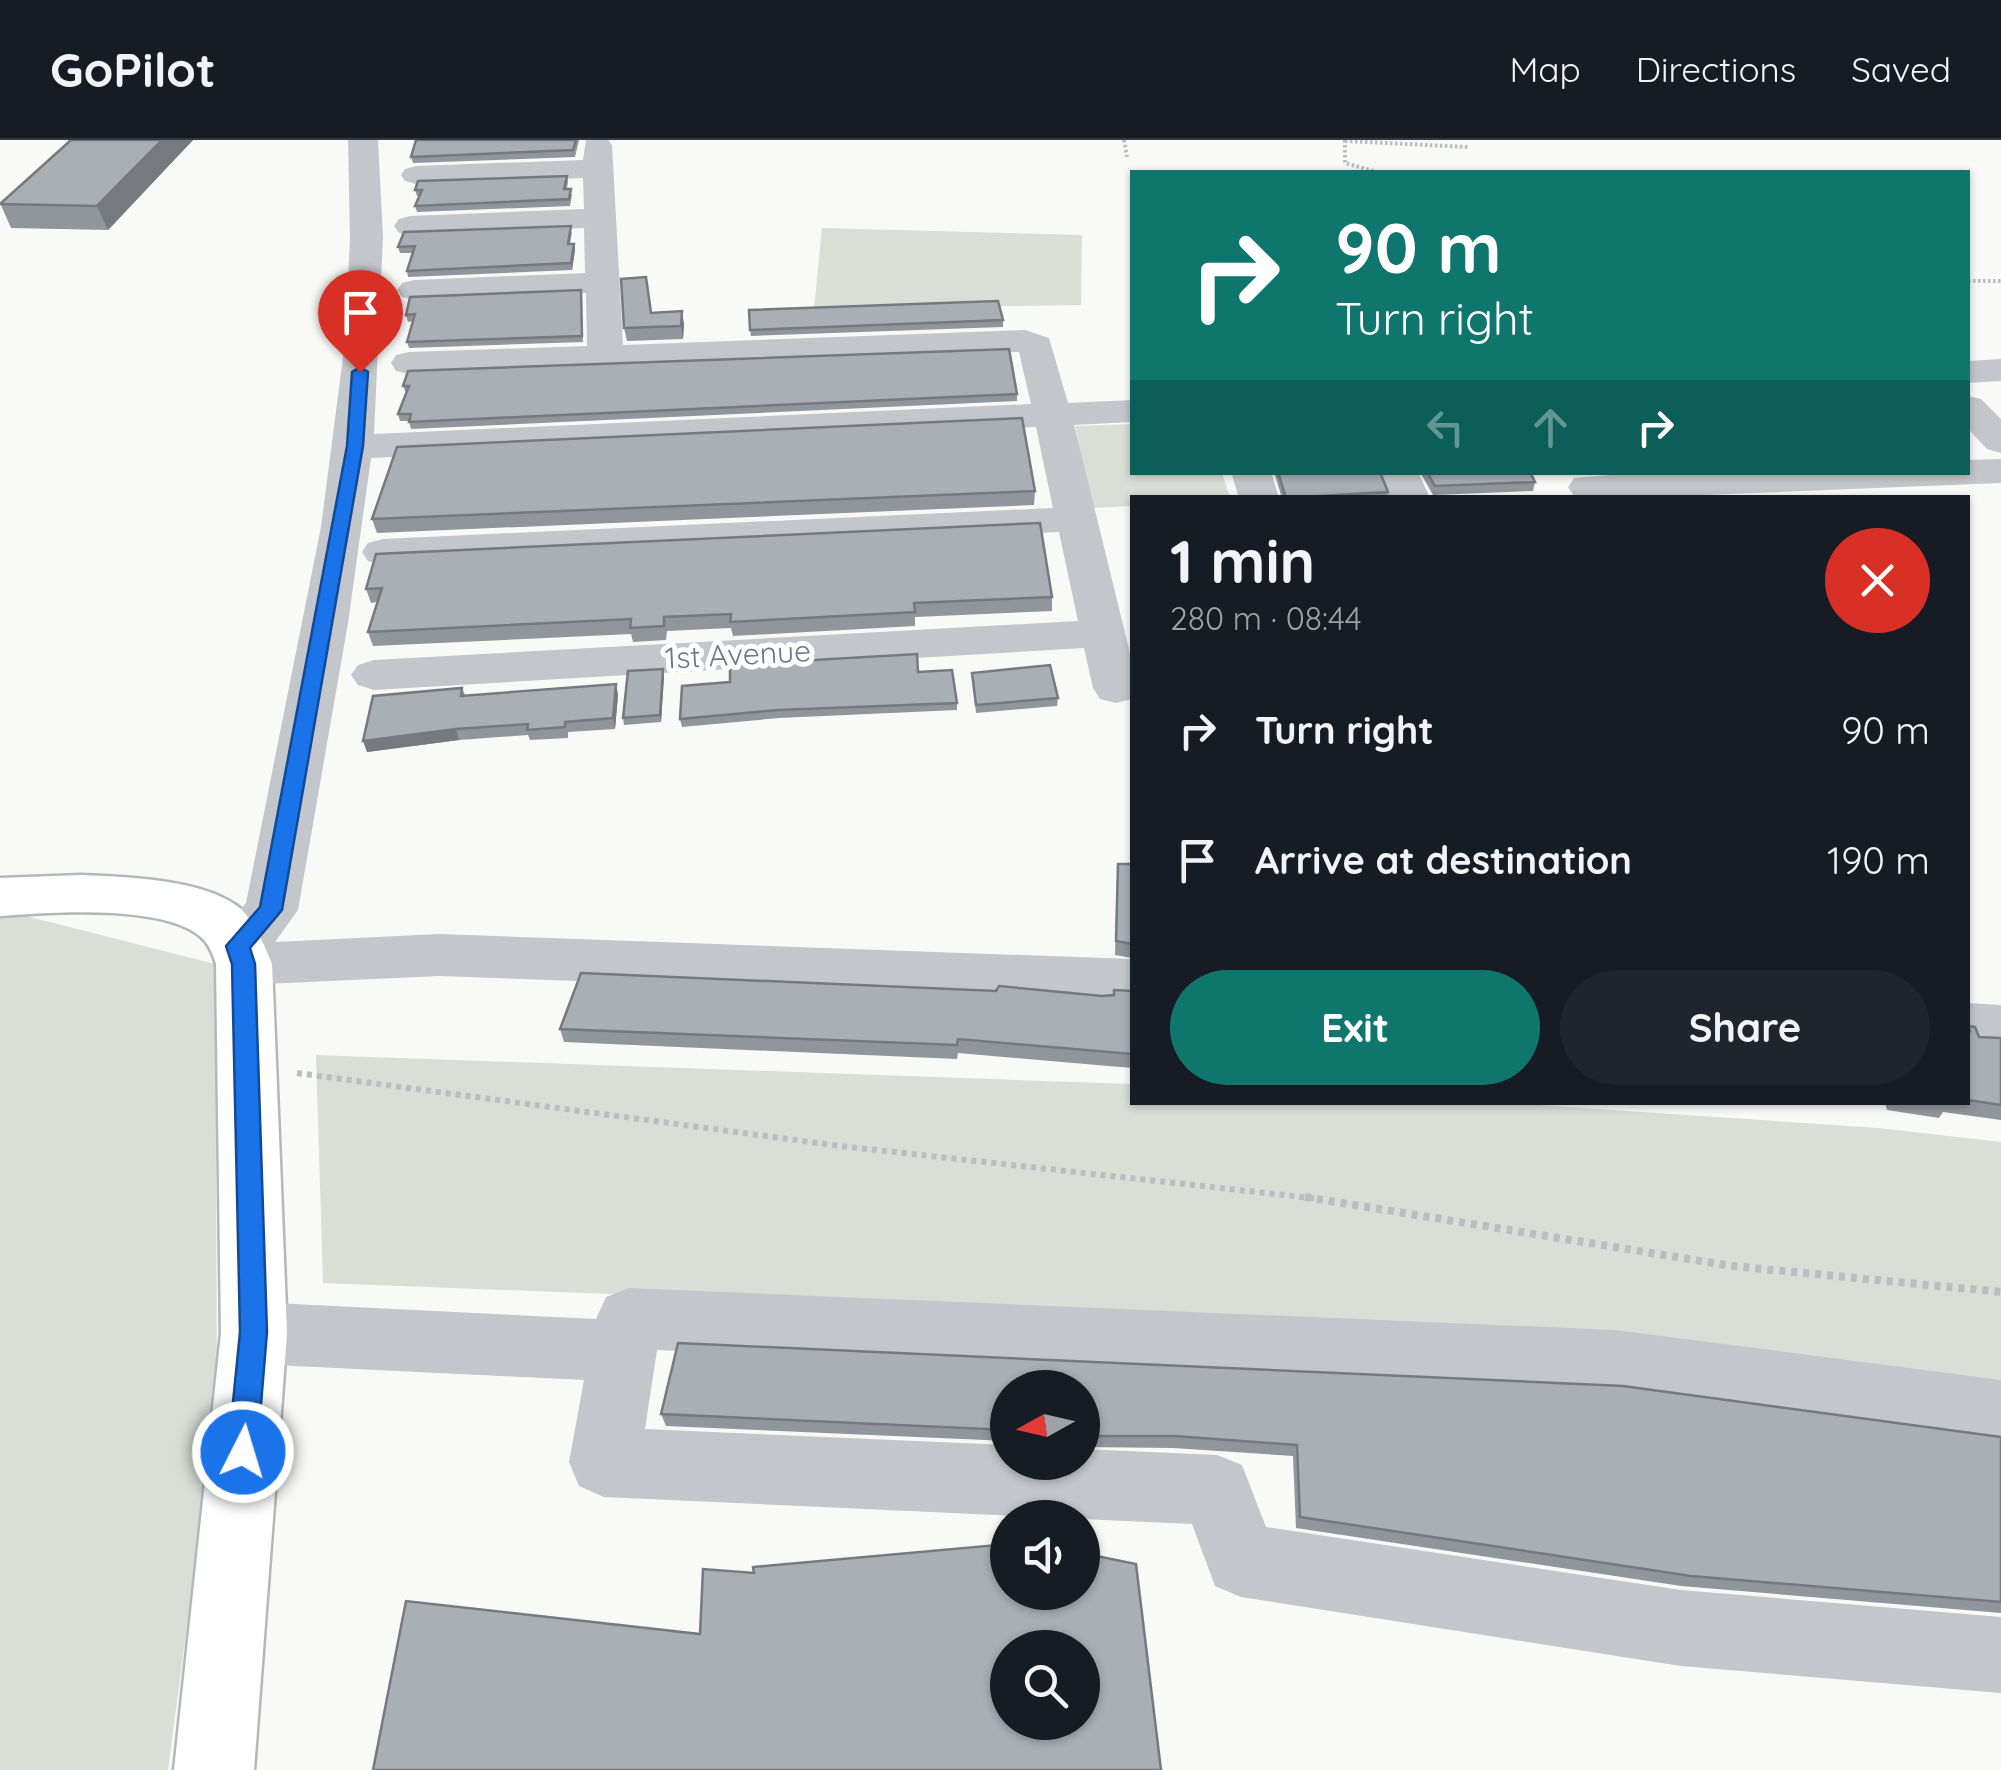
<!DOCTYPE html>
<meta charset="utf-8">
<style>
body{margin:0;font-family:Quicksand,sans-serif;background:#20242c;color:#f1f3f6;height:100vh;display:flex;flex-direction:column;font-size:38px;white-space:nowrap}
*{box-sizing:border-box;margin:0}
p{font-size:32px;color:#9ea1a6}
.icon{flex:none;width:55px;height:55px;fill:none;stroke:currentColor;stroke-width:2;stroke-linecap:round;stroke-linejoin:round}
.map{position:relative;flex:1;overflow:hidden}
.drawer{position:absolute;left:1130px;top:355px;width:840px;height:610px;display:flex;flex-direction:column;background:#171b24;border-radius:0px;box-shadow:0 2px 8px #0004}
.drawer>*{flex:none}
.banner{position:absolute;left:1130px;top:30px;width:840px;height:305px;border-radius:0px;box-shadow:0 2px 8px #0004;background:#0f766e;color:#fff;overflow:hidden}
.needle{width:65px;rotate:262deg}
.fabs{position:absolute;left:990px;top:1230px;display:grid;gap:20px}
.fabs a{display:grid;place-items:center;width:110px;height:110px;border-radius:50%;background:#171b24;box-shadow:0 2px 8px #0004;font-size:50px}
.pin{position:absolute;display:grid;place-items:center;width:85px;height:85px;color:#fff;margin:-102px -42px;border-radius:50% 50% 50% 0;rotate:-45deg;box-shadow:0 0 10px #0007}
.pin .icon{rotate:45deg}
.me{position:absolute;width:110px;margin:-55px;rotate:5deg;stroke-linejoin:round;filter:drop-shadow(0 0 8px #0008)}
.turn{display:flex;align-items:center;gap:35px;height:210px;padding:0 40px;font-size:45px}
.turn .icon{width:130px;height:130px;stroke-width:2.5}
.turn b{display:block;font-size:70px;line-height:85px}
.lanes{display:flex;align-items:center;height:95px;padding:0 40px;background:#0003;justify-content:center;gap:50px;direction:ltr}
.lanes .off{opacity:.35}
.round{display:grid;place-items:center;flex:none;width:105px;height:105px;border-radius:52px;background:#20242c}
.head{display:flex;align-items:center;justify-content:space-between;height:170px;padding:0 40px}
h1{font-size:60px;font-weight:700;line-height:75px}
.action{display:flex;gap:20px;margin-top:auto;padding:20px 40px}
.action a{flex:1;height:115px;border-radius:60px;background:#0f766e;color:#fff;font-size:40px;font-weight:700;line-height:115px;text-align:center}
.action a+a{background:#20242c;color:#f1f3f6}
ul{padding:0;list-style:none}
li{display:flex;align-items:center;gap:30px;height:130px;padding:0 40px}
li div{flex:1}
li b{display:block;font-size:38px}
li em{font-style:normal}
header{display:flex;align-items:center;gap:60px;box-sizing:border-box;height:140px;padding:0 50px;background:#171b24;border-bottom:2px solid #363941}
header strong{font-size:48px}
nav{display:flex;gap:55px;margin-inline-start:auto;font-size:35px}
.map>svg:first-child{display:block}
</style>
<header>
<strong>GoPilot</strong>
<nav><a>Map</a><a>Directions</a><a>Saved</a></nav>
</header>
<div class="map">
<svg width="2001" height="1630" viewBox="0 0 2001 1630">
<rect width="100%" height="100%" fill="#f9f9f7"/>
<g fill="#d9ded7">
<polygon points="822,88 1082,95 1081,165 814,169"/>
<polygon points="1132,284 1132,332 1222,333 1230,357 1132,358 1132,366 1092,368 1075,286"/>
<polygon points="14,773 215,824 217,1258 168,1630 0,1630 0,776"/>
<polygon points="316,915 1132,944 1132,962 1511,963 1878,988 2001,1002 2001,1256 1105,1173 323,1143"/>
</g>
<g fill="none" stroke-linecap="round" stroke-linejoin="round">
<defs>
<path id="highway" d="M 81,735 C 126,737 206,739 241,769 C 255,783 265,806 272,824 L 287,1193 L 254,1630 L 174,1630 L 221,1193 L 216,824 C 213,814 209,804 201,797 C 164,764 48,772 0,776 L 0,738 Z"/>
</defs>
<use href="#highway" stroke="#b5b8bb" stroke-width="5"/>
<g stroke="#bbbec0" stroke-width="4" stroke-dasharray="2.5 2.5" stroke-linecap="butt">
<polyline points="1124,0 1127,17"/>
<polyline points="1345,0 1345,23 1377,32"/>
<polyline points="1345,1 1468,7"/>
<polyline points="1968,141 2001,141"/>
</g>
<polyline stroke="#bbbec0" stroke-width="6" stroke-dasharray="5 5" stroke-linecap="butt" points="297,933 840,1006 1320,1059"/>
<polyline stroke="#bbbec0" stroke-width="8" stroke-dasharray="6 6" stroke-linecap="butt" points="1305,1057 1732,1126 2001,1152"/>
<g fill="#c3c6ca" fill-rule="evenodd">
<polygon points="348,0 378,0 383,97 374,294 1031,264 1019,212 409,234 396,231 391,223 396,215 409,212 587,206 586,153 414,160 402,157 397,150 402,143 414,140 585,133 584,88 410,96 399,93 394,86 399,79 410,76 584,69 583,38 416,44 405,41 401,35 405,29 416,26 583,20 586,0 608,0 612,5 623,205 1025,190 1049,198 1068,263 1132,260 1132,282 1074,285 1132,521 1132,559 1116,563 1100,559 1093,548 1084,508 374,550 358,545 351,535 358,525 374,520 1078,481 1059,392 383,425 368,421 362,412 368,403 383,399 1053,368 1036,287 371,318 348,483 298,770 275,802 439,794 1132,819 1132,861 439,836 244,845 224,839 211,807 246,763 321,387 346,194 350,97"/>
<polygon points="2001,219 2001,241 1968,243 1968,221"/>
<polygon points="1968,256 1981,259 2001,279 2001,313 1987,309 1968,289"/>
<polygon points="2001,319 2001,343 1629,358 1574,356 1568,347 1574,338 1651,332 1968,332 1968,320"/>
<polygon points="1231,332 1271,332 1279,358 1239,358"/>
<polygon points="1378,332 1418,332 1430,358 1389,358"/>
<polygon points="1968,863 2001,865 2001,909 1968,907"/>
<polygon points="629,1148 1615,1190 2001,1240 2001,1306 1615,1254 657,1210 645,1289 1008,1305 1008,1322 1082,1322 1082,1309 1217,1315 1242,1325 1266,1387 1681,1450 2001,1477 2001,1553 1681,1526 1241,1457 1215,1446 1192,1384 604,1357 579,1346 569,1322 584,1240 254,1224 230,1215 221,1193 230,1171 254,1162 596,1179 606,1157"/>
</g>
<use href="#highway" fill="#fff" fill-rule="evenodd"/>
</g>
<g fill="#91969c">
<polygon points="68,0 193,0 108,90 11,88 0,63 69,2"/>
<polygon points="416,0 579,0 575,17 413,23 411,17"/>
<polygon points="567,36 568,42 567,49 572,55 570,66 417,72 415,66 419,56 417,56 415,50"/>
<polygon points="572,92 570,104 574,104 575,110 572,130 408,137 407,131 412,113 400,113 398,107"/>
<polygon points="581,150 583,202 409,208 407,202 413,181 408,182 406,175"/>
<polygon points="652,173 684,184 683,199 627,201 624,188"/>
<polygon points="1003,180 1003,187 751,196 750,190"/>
<polygon points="403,246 1017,254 1017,261 411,289 409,281 400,281 398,274 406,253"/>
<polygon points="1274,332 1380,332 1388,352 1387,358 1282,358"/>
<polygon points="1420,332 1530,332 1535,342 1533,351 1433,355"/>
<polygon points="1035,351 1034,365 377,393 372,379"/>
<polygon points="376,414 1052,457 1052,471 915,477 915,486 733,496 731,488 667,491 666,500 633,502 631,494 373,506 368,492 377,462 371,463 366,449"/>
<polygon points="918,532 957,563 957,570 779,578 682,587 680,579"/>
<polygon points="972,533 1058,558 1057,566 976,573"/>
<polygon points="664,537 661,582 624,585 623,578"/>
<polygon points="616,544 618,555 615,589 568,592 568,598 530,600 528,595 459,600 367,612 462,548 465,555"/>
<polygon points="1132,724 1132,818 1115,815 1117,738"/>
<polygon points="1132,851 1132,928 958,913 957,919 564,902 560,889 1102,856"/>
<polygon points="1968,886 1979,897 2001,898 2001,980 1943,972 1939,978 1887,970 1885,962 1968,962"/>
<polygon points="678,1203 1623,1246 2001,1297 2001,1473 1681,1446 1296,1388 1293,1316 1173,1308 1082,1307 1082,1248 1008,1248 1008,1301 666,1286 661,1274"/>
</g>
<g fill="#767a7f">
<polygon points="162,0 193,0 108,90 97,66"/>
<polygon points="574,104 575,110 572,130 571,123"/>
<polygon points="682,171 684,184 683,199 681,186"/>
<polygon points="663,529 664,537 661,582 660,575"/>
<polygon points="616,544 618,555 615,589 613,578"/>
<polygon points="456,589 459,600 367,612 363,601"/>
</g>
<g fill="#a9afb5" stroke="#767a7f" stroke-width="2.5" fill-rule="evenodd">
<polygon points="71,0 162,0 97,66 0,64"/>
<polygon points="416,0 576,0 573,10 411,17"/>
<polygon points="567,36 564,49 571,49 569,59 415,66 422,50 415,50 418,41"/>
<polygon points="571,86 568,104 574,104 571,123 407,131 415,106 398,107 404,92"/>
<polygon points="646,137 651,173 682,171 681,186 624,188 621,139"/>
<polygon points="581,150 582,196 407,202 415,174 406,175 410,157"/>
<polygon points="998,161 1003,180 750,190 749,170"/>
<polygon points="1009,209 1017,254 409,282 411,274 398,274 409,246 403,246 408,231"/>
<polygon points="1022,278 1035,351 372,379 397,307"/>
<polygon points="1278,332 1380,332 1388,352 1286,358"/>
<polygon points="1427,332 1530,332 1535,342 1435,346"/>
<polygon points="1040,383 1052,457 914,463 915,472 730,482 731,474 664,477 664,486 630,488 631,479 368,492 382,448 366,449 376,414"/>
<polygon points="917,514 918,532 952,530 957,563 778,570 680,579 682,546 730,542 730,525"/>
<polygon points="1050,525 1058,558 976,565 972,533"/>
<polygon points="663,529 660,575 623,578 628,531"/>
<polygon points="616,544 613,578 565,582 565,587 527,590 528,584 456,589 363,601 373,556 462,548 461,556"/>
<polygon points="1118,724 1132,724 1132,804 1116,801"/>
<polygon points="581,833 996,851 999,846 1102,856 1114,855 1114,850 1132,851 1132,914 958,899 957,905 560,889"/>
<polygon points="1968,886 1975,887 1979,897 2001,898 2001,965 1968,960 1968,891 1970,891"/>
<polygon points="678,1203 1623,1246 2001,1297 2001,1462 1691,1436 1300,1377 1297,1305 1175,1296 1082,1296 1082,1248 1008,1248 1008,1290 661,1274"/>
<path d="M 1008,1404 L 1008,1452 L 1082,1452 L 1082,1413 L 1136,1424 L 1161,1630 L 373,1630 L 406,1461 L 700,1494 L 703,1429 L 754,1433 L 753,1427 ZM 1008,1508 L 1082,1508 L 1082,1582 L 1008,1582 Z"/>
</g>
<polygon fill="#1a73e8" stroke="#114b97" stroke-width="2.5" points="360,227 368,232 363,306 282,770 250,808 255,824 267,1192 257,1312 253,1322 243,1326 232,1322 228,1312 240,1192 232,824 226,806 260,767 347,306 352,232"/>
<g text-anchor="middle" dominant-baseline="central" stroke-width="10" stroke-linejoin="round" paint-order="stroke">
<g font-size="30" fill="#6c7885" stroke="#fff">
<text transform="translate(738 514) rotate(-3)">1st Avenue</text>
</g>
</g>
</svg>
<div class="fabs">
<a><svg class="needle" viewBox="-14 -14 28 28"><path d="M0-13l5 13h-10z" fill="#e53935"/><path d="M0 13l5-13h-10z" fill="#9ea1a6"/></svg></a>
<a><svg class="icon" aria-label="sound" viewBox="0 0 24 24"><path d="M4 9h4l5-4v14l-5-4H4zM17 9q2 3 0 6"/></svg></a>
<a><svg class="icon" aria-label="search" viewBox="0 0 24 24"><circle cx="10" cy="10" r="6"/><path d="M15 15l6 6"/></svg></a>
</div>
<div class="pin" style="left:360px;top:232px;background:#d93025"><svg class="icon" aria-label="arrive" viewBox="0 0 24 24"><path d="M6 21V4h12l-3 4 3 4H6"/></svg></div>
<svg class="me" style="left:243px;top:1312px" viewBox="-20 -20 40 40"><circle r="17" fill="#1a73e8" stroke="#fff" stroke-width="3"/><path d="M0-11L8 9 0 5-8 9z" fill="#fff"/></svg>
<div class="banner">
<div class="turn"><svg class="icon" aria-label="right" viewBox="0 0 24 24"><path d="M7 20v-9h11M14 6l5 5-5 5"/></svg><div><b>90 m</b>Turn right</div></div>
<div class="lanes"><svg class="icon off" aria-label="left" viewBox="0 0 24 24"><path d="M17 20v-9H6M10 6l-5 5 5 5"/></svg><svg class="icon off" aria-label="ahead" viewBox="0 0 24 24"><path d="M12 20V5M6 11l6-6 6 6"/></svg><svg class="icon" aria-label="right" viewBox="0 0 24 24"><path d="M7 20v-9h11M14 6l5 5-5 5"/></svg></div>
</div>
<section class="drawer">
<div class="head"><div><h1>1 min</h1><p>280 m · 08:44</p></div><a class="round" style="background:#d93025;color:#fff"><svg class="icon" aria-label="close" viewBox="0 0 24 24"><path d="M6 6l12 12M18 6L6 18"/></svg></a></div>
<ul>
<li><svg class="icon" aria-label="right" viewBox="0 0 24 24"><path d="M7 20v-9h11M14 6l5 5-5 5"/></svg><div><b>Turn right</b></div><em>90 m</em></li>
<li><svg class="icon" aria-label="arrive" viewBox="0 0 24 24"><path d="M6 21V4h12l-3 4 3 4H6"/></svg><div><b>Arrive at destination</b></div><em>190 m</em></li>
</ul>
<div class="action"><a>Exit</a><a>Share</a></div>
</section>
</div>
